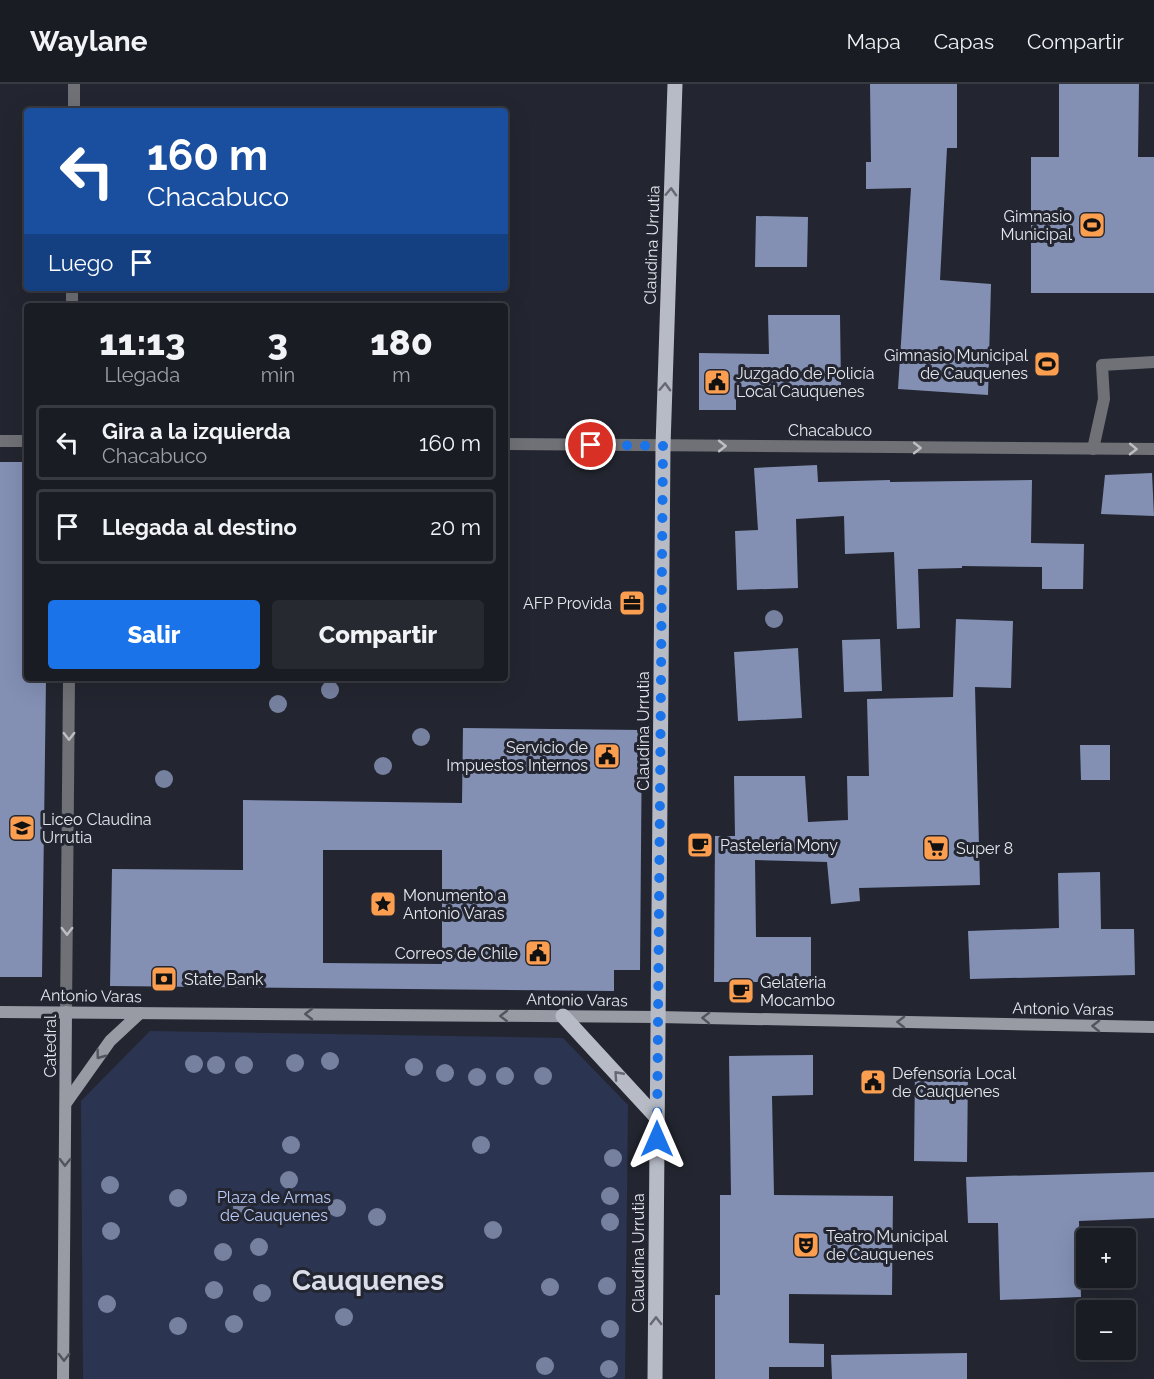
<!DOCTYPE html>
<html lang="es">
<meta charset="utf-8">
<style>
body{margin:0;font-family:Raleway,sans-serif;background:#272931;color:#f1f3f6;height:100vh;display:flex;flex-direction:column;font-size:22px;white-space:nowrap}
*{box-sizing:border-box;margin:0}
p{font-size:20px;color:#9fa1a6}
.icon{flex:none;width:33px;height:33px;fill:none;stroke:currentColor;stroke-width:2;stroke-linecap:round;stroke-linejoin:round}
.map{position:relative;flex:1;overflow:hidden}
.sheet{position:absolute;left:24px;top:219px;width:484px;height:378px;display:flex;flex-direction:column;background:#1a1c24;border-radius:6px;box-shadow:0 6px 24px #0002,0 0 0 2px #383a41}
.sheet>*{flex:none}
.banner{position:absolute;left:24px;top:24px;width:484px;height:183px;border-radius:6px;box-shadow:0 6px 24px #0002,0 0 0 2px #383a41;background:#1a4fa0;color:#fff;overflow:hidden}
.fabs{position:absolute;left:1076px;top:1144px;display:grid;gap:12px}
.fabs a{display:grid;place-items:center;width:60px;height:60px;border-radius:6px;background:#1a1c24;box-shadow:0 6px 24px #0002,0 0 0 2px #383a41;font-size:30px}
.pin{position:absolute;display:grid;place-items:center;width:51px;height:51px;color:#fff;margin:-26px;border:3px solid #fff;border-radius:50%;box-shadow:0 2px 6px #0007}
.me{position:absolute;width:66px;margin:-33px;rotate:0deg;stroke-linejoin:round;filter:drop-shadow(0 0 4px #0008)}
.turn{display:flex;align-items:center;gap:21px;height:126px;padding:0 24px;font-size:27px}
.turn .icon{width:78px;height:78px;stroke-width:2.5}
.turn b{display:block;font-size:42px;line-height:51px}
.then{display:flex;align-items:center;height:57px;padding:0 24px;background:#0003;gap:12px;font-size:22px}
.eta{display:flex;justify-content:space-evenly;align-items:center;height:102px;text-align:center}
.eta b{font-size:36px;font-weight:800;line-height:42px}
.button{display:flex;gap:12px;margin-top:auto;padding:12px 24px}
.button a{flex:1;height:69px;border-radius:6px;background:#1a73e8;color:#fff;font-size:24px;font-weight:800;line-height:69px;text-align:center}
.button a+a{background:#272931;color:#f1f3f6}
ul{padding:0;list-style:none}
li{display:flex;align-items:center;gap:18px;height:75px;margin:0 12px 9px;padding:0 12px;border:3px solid #383a41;border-radius:6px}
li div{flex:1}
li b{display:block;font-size:22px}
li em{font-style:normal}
header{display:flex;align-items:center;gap:36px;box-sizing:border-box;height:84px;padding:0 30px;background:#1a1c24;border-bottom:2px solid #383a41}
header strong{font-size:28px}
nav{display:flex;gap:33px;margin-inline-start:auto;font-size:21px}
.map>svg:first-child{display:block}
</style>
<header>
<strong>Waylane</strong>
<nav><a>Mapa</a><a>Capas</a><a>Compartir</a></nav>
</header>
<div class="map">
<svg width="1154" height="1295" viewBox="0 0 1154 1295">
<rect width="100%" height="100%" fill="#232630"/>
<polygon fill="#2b3551" points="150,947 563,954 628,1021 625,1295 83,1295 81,1017"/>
<g fill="#8390b4" fill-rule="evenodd">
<polygon points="870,0 957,0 957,64 947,64 940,196 991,200 988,311 898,305 911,104 866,105 866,78 871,78"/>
<polygon points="1059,0 1139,0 1138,73 1154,73 1154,209 1031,209 1031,73 1059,73"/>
<polygon points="756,132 808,133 807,183 755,183"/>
<polygon points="768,231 840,231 841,303 736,303 736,326 699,326 699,269 769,270"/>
<polygon points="0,378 27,378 27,594 46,594 42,893 0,893"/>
<polygon points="817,381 818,398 890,396 890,398 1032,396 1031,459 1084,460 1083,505 1042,505 1042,483 962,482 962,484 918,485 920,544 897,545 894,468 845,470 844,432 796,435 798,504 737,506 735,447 758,446 754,384"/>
<polygon points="1152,389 1154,432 1101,430 1105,391"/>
<polygon points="956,535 1013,537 1011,604 975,603 980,801 859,804 860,817 831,820 827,778 755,776 756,853 811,853 811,898 714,898 715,752 735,752 734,692 805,692 808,738 848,736 847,692 869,692 867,615 953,613"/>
<polygon points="880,555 882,607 844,608 842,556"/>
<polygon points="798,564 802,634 738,637 734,568"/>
<path d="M 463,644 L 642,646 L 640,886 L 614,886 L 614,907 L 110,902 L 112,785 L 243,786 L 243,716 L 462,719 ZM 323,766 L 442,766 L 442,880 L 323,879 Z"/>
<polygon points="1080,661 1110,661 1110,696 1081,696"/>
<polygon points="1100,788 1101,845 1134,845 1135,891 970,895 968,847 1059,844 1058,789"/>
<polygon points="813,971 813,1011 772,1012 774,1111 893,1112 892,1211 789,1210 789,1259 824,1260 824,1283 769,1283 769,1295 715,1295 715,1211 720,1211 720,1111 731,1111 729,972"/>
<polygon points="915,986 968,987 967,1078 914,1077"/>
<polygon points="1154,1088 1154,1134 1079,1137 1081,1213 1000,1216 998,1139 968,1139 966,1093"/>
<polygon points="967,1269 967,1295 832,1295 831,1271"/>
</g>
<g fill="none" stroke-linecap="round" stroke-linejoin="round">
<polyline stroke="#6f7176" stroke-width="12" points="1093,365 1104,315 1102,281 1154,278"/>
<g stroke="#6f7176" stroke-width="12">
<polyline points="0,357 27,357"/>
<polyline points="506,360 1154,365"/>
</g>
<g stroke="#6f7176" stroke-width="12">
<polyline points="74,27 74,0"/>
<polyline points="72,222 72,204"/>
<polyline points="66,928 69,594"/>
</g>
<g stroke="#989ba3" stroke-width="12">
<polyline points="0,928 658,933 1154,943"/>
<polyline points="66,1019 110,957 140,929"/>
<polyline points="63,1295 66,928"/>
</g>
<g stroke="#b7bbc6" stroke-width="15">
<polyline points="563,932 657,1034"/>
<polyline points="655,1295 663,362 675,0"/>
</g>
</g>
<g fill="#7681a0">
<circle cx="774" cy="535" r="9"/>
<circle cx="330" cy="606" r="9"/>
<circle cx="278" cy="620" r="9"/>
<circle cx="421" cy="653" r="9"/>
<circle cx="383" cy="682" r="9"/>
<circle cx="164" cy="695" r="9"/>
<circle cx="330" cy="977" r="9"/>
<circle cx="295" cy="979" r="9"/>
<circle cx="194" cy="980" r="9"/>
<circle cx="216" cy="981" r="9"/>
<circle cx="244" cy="981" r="9"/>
<circle cx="414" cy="983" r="9"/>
<circle cx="445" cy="989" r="9"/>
<circle cx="505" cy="992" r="9"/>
<circle cx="543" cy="992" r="9"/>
<circle cx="477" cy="993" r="9"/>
<circle cx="291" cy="1061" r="9"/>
<circle cx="481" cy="1061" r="9"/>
<circle cx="613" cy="1074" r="9"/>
<circle cx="289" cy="1096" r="9"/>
<circle cx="110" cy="1101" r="9"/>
<circle cx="610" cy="1112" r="9"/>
<circle cx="178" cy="1114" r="9"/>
<circle cx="242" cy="1123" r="9"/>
<circle cx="337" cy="1124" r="9"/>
<circle cx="377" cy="1133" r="9"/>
<circle cx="610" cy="1138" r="9"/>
<circle cx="493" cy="1146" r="9"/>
<circle cx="111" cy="1147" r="9"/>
<circle cx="259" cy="1163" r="9"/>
<circle cx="223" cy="1168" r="9"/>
<circle cx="607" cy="1202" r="9"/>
<circle cx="550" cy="1203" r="9"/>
<circle cx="214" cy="1206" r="9"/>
<circle cx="262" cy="1209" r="9"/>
<circle cx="107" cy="1220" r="9"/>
<circle cx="344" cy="1233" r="9"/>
<circle cx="234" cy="1240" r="9"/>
<circle cx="178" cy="1242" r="9"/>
<circle cx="610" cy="1245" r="9"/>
<circle cx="545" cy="1282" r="9"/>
<circle cx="609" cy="1285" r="9"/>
</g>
<defs><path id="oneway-chevron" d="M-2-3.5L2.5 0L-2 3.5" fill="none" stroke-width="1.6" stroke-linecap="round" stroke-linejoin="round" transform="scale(1.5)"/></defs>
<g stroke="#666974">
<use href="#oneway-chevron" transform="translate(671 108) rotate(-88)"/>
<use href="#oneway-chevron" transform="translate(665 303) rotate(-88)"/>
<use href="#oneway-chevron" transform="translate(618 991) rotate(-132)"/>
<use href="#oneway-chevron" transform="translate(656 1237) rotate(-90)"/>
</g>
<g stroke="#bcbec3">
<use href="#oneway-chevron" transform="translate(722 362)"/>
<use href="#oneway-chevron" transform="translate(917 364)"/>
<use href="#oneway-chevron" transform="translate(1133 365) rotate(1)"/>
<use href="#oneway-chevron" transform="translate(69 652) rotate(90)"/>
<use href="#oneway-chevron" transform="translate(67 847) rotate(90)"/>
</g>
<g stroke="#52555e">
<use href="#oneway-chevron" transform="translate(309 930) rotate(-180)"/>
<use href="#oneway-chevron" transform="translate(504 932) rotate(-180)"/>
<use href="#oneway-chevron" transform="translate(706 934) rotate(-179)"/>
<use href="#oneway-chevron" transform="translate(901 938) rotate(-179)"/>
<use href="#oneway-chevron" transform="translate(1096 942) rotate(-179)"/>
<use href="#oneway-chevron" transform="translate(100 971) rotate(127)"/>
<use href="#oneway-chevron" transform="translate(65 1078) rotate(91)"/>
<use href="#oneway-chevron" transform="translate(64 1273) rotate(90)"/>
</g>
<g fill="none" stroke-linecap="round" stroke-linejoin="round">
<polyline stroke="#1a73e8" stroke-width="10" stroke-dasharray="0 18" points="591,361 663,362 657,1055"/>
</g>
<defs>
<symbol id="stadium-square" viewBox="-11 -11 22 22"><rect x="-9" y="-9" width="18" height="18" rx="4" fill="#fb9e50" stroke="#232630"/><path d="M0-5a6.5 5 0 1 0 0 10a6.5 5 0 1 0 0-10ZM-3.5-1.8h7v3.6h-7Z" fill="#111"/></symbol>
<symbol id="civic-square" viewBox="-11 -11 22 22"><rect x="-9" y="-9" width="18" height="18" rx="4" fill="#fb9e50" stroke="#232630"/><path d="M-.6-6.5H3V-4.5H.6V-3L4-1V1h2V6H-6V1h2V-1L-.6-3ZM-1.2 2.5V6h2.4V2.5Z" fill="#111"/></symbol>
<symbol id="office-square" viewBox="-11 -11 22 22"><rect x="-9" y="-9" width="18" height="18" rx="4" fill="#fb9e50" stroke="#232630"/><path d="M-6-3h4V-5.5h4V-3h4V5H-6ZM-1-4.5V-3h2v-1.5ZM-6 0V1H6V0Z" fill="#111"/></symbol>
<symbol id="school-square" viewBox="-11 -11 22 22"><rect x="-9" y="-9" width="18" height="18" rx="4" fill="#fb9e50" stroke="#232630"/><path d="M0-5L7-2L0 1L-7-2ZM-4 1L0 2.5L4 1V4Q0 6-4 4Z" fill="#111"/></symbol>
<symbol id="cafe-square" viewBox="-11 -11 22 22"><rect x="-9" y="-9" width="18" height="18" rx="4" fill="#fb9e50" stroke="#232630"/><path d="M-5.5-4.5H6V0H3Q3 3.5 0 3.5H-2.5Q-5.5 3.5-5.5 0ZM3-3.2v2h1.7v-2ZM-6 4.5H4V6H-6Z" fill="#111"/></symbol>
<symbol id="supermarket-square" viewBox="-11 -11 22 22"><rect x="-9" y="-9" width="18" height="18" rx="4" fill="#fb9e50" stroke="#232630"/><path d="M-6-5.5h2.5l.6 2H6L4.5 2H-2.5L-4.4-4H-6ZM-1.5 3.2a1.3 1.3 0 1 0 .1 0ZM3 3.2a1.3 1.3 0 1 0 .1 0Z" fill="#111"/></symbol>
<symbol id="sight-square" viewBox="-11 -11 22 22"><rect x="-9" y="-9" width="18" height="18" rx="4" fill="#fb9e50" stroke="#232630"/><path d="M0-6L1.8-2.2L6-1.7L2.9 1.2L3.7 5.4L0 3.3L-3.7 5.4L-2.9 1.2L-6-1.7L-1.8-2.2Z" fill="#111"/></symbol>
<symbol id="bank-square" viewBox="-11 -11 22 22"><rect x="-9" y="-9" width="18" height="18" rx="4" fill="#fb9e50" stroke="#232630"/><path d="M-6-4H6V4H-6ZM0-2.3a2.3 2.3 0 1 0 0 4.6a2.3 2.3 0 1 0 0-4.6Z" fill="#111"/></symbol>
<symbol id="theatre-square" viewBox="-11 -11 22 22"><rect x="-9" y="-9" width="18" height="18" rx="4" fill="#fb9e50" stroke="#232630"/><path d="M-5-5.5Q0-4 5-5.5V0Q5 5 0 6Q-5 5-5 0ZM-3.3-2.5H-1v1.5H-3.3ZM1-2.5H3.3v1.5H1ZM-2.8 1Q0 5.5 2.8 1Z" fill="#111"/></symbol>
</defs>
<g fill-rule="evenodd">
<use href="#stadium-square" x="1077" y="126" width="30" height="30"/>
<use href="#stadium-square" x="1032" y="265" width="30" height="30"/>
<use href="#civic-square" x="702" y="283" width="30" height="30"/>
<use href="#office-square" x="617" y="504" width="30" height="30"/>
<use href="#civic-square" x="592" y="657" width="30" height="30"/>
<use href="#school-square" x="7" y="729" width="30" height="30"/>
<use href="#cafe-square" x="685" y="746" width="30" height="30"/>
<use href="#supermarket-square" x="921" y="749" width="30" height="30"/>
<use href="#sight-square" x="368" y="805" width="30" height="30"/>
<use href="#civic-square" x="523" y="854" width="30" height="30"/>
<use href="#bank-square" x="149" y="880" width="30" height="30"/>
<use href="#cafe-square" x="726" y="892" width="30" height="30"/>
<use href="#civic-square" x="858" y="983" width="30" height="30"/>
<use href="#theatre-square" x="791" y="1146" width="30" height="30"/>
</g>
<g text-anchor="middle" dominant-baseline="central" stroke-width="6" stroke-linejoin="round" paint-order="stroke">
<g font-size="16" fill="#e5e7ed" stroke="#232630" text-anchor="start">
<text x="1072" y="132" text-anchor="end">Gimnasio<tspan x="1072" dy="18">Municipal</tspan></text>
<text x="1028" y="271" text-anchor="end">Gimnasio Municipal<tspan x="1028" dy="18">de Cauquenes</tspan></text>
<text x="736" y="289">Juzgado de Policía<tspan x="736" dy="18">Local Cauquenes</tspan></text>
<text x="612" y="519" text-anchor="end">AFP Provida</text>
<text x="588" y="663" text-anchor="end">Servicio de<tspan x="588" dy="18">Impuestos Internos</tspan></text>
<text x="42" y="735">Liceo Claudina<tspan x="42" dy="18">Urrutia</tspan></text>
<text x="720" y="761">Pastelería Mony</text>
<text x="956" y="764">Super 8</text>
<text x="403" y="811">Monumento a<tspan x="403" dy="18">Antonio Varas</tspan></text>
<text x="518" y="869" text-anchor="end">Correos de Chile</text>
<text x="184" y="895">State Bank</text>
<text x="760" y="898">Gelateria<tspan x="760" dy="18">Mocambo</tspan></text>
<text x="892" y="989">Defensoría Local<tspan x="892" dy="18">de Cauquenes</tspan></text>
<text x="826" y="1152">Teatro Municipal<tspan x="826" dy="18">de Cauquenes</tspan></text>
</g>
<g font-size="16" fill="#e5e7ed" stroke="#232630">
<text transform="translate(652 161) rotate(-88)">Claudina Urrutia</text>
<text x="830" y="346">Chacabuco</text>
<text transform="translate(643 647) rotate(-90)">Claudina Urrutia</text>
<text transform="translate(91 912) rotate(1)">Antonio Varas</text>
<text transform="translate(577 916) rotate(1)">Antonio Varas</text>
<text transform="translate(1063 925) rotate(1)">Antonio Varas</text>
<text transform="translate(50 962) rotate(-90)">Catedral</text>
<text transform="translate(638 1169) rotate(-90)">Claudina Urrutia</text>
</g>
<g font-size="16" fill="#baccfb" stroke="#232630">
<text x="274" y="1113">Plaza de Armas<tspan x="274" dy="18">de Cauquenes</tspan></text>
</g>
<g font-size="28" font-weight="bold" fill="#d9deea" stroke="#232630">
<text x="368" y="1196">Cauquenes</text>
</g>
</g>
</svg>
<div class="fabs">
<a>+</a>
<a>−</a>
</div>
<div class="pin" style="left:591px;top:361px;background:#d93025"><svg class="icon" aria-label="arrive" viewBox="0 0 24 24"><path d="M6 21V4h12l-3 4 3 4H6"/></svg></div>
<svg class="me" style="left:657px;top:1055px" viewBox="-20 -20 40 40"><path d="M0-17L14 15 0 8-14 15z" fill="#1a73e8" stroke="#fff" stroke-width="4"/></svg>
<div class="banner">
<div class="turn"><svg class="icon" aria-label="left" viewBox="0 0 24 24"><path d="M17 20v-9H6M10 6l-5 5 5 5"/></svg><div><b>160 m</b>Chacabuco</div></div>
<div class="then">Luego<svg class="icon" aria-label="arrive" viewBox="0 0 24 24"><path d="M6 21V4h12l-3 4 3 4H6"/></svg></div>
</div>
<section class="sheet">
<div class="eta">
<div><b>11:13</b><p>Llegada</p></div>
<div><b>3</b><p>min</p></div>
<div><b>180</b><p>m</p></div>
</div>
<ul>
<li><svg class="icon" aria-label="left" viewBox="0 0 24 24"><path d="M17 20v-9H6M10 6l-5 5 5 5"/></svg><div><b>Gira a la izquierda</b><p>Chacabuco</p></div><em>160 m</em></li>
<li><svg class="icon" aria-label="arrive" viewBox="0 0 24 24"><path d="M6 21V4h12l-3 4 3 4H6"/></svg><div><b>Llegada al destino</b></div><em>20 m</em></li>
</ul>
<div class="button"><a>Salir</a><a>Compartir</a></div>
</section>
</div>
